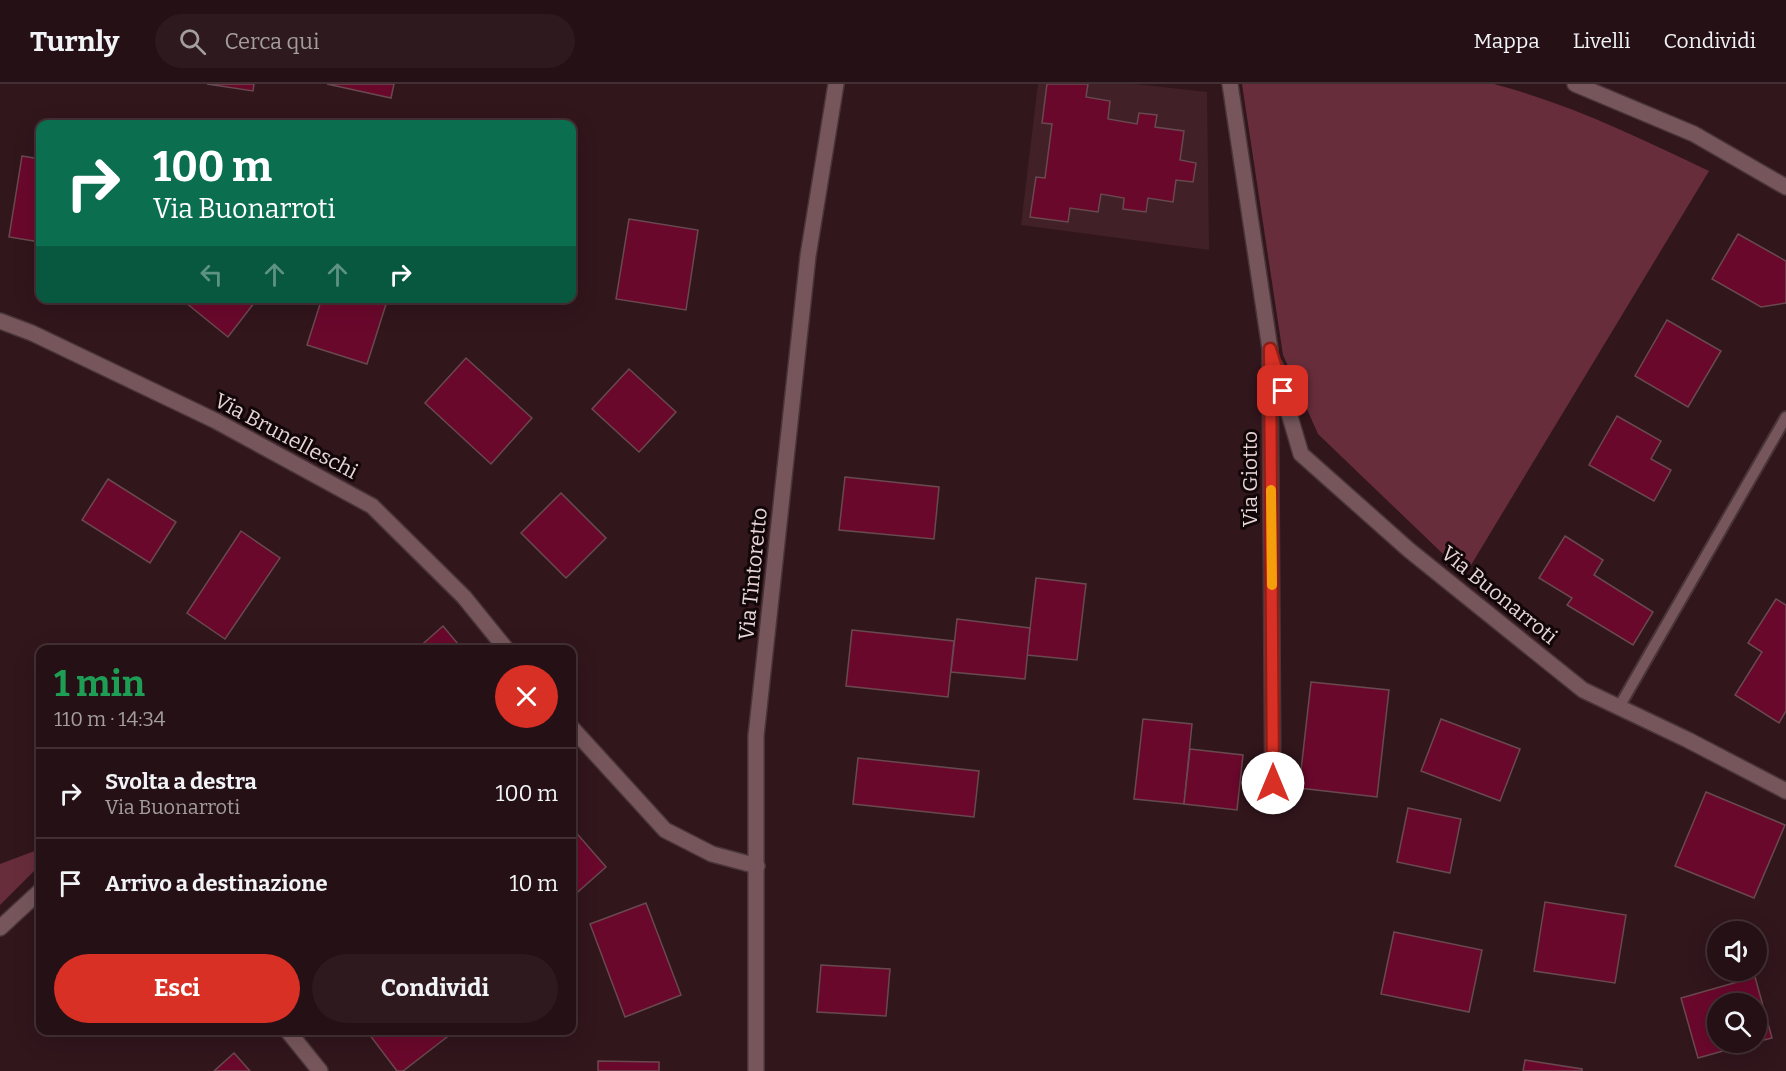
<!DOCTYPE html>
<html lang="it">
<meta charset="utf-8">
<style>
body{margin:0;font-family:Bitter,serif;background:#2d191e;color:#f1f3f6;height:100vh;display:flex;flex-direction:column;font-size:22px;white-space:nowrap}
*{box-sizing:border-box;margin:0}
p{font-size:20px;color:#a39da0}
.icon{flex:none;width:33px;height:33px;fill:none;stroke:currentColor;stroke-width:2;stroke-linecap:round;stroke-linejoin:round}
.map{position:relative;flex:1;overflow:hidden}
.drawer{position:absolute;left:36px;top:561px;width:540px;height:390px;display:flex;flex-direction:column;background:#251015;border-radius:12px;box-shadow:0 6px 24px #0002,0 0 0 2px #423034}
.drawer>*{flex:none}
.guide{position:absolute;left:36px;top:36px;width:540px;height:183px;border-radius:12px;box-shadow:0 6px 24px #0002,0 0 0 2px #423034;background:#0b6e4f;color:#fff;overflow:hidden}
.controls{position:absolute;left:1707px;top:837px;display:grid;gap:12px}
.controls a{display:grid;place-items:center;width:60px;height:60px;border-radius:50%;background:#251015;box-shadow:0 6px 24px #0002,0 0 0 2px #423034;font-size:30px}
.pin{position:absolute;display:grid;place-items:center;width:51px;height:51px;color:#fff;margin:-26px;border-radius:12px;box-shadow:0 3px 9px #0006}
.me{position:absolute;width:66px;margin:-33px;rotate:0deg;stroke-linejoin:round;filter:drop-shadow(0 0 4px #0008)}
.turn{display:flex;align-items:center;gap:21px;height:126px;padding:0 18px;font-size:27px}
.turn .icon{width:78px;height:78px;stroke-width:2.5}
.turn b{display:block;font-size:42px;line-height:51px}
.lanes{display:flex;align-items:center;height:57px;padding:0 18px;background:#0003;justify-content:center;gap:30px;direction:ltr}
.lanes .off{opacity:.35}
.round{display:grid;place-items:center;flex:none;width:63px;height:63px;border-radius:32px;background:#2d191e}
.head{display:flex;align-items:center;justify-content:space-between;height:102px;padding:0 18px}
h1{font-size:36px;font-weight:700;line-height:45px;color:#1e9e55}
.button{display:flex;gap:12px;margin-top:auto;padding:12px 18px}
.button a{flex:1;height:69px;border-radius:36px;background:#d93025;color:#fff;font-size:24px;font-weight:700;line-height:69px;text-align:center}
.button a+a{background:#2d191e;color:#f1f3f6}
ul{padding:0;list-style:none}
li{display:flex;align-items:center;gap:18px;height:90px;padding:0 18px;border-top:2px solid #423034}
li div{flex:1}
li b{display:block;font-size:22px}
li em{font-style:normal}
header{display:flex;align-items:center;gap:36px;box-sizing:border-box;height:84px;padding:0 30px;background:#251015;border-bottom:2px solid #423034}
header strong{font-size:28px}
nav{display:flex;gap:33px;margin-inline-start:auto;font-size:21px}
.search{width:420px;height:54px;background:#2d191e;display:flex;align-items:center;gap:15px;box-sizing:border-box;padding:0 21px;border-radius:33px;color:#a39da0;font-size:22px}
.map>svg:first-child{display:block}
</style>
<header>
<strong>Turnly</strong>
<div class="search"><svg class="icon" aria-label="search" viewBox="0 0 24 24"><circle cx="10" cy="10" r="6"/><path d="M15 15l6 6"/></svg>Cerca qui</div>
<nav><a>Mappa</a><a>Livelli</a><a>Condividi</a></nav>
</header>
<div class="map">
<svg width="1786" height="987" viewBox="0 0 1786 987">
<rect width="100%" height="100%" fill="#31161c"/>
<polygon fill="#412127" points="1038,0 1135,0 1207,8 1209,166 1021,141"/>
<g fill="#682d3b">
<path d="M 1242,0 L 1494,0 C 1570,20 1638,53 1709,87 L 1465,491 L 1318,350 L 1283,271 Z"/>
<polygon points="40,765 40,781 0,821 0,780"/>
</g>
<g fill="#6a082c" stroke="#68494f" stroke-width="1.5">
<polygon points="207,0 254,0 253,7"/>
<polygon points="327,0 394,0 391,14"/>
<polygon points="1047,0 1088,0 1086,13 1110,17 1108,35 1137,40 1139,29 1157,31 1155,43 1184,47 1180,76 1196,79 1193,98 1176,96 1173,118 1148,114 1146,128 1123,125 1124,114 1101,110 1098,128 1070,124 1068,138 1030,133 1036,93 1045,94 1052,40 1042,39"/>
<polygon points="22,72 40,75 40,158 9,153"/>
<polygon points="629,135 698,146 686,226 616,215"/>
<polygon points="1738,150 1786,177 1786,219 1761,223 1712,195"/>
<polygon points="180,214 258,214 228,253"/>
<polygon points="322,214 388,214 367,280 307,261"/>
<polygon points="1667,236 1721,267 1688,323 1635,292"/>
<polygon points="466,274 532,334 491,380 425,319"/>
<polygon points="629,285 676,328 639,368 592,325"/>
<polygon points="1617,332 1661,357 1651,375 1671,386 1654,417 1589,381"/>
<polygon points="845,393 939,403 934,455 839,446"/>
<polygon points="108,395 176,438 150,479 82,436"/>
<polygon points="561,409 606,454 566,494 521,449"/>
<polygon points="241,447 280,474 225,555 187,529"/>
<polygon points="1565,452 1603,476 1594,491 1653,528 1633,561 1567,521 1572,514 1539,494"/>
<polygon points="1036,494 1086,500 1077,576 1027,571"/>
<polygon points="1776,515 1786,521 1786,627 1779,639 1735,611 1762,568 1748,559"/>
<polygon points="957,535 1030,544 1025,595 951,588"/>
<polygon points="443,542 463,566 416,566"/>
<polygon points="852,546 954,557 948,613 846,602"/>
<polygon points="1311,598 1389,606 1377,713 1299,704"/>
<polygon points="1143,635 1192,640 1184,720 1134,715"/>
<polygon points="1441,635 1520,665 1500,717 1421,687"/>
<polygon points="1190,665 1243,671 1237,726 1184,720"/>
<polygon points="858,674 979,687 974,733 853,720"/>
<polygon points="1706,708 1785,741 1754,814 1675,782"/>
<polygon points="1408,724 1461,735 1450,789 1397,778"/>
<polygon points="572,744 606,783 572,813"/>
<polygon points="1545,818 1626,831 1615,899 1534,887"/>
<polygon points="646,819 681,911 625,933 590,840"/>
<polygon points="1394,848 1482,866 1469,928 1381,910"/>
<polygon points="821,881 890,885 886,932 817,928"/>
<polygon points="1755,893 1772,954 1756,958 1756,920 1718,920 1718,958 1755,958 1698,974 1681,914"/>
<polygon points="366,946 456,946 403,987 397,987"/>
<polygon points="234,969 250,987 214,987"/>
<polygon points="1525,976 1582,985 1582,987 1523,987"/>
<polygon points="598,977 659,978 659,987 598,987"/>
</g>
<g fill="none" stroke-linecap="round" stroke-linejoin="round">
<defs>
<polyline id="service" points="1619,623 1786,333"/>
<g id="minor">
<polyline points="1230,0 1270,265 1273,722"/>
<polyline points="1575,0 1694,50 1786,103"/>
<polyline points="0,237 32,249 216,337 372,422 464,513 507,566"/>
<polyline points="1275,282 1301,370 1409,466 1583,606 1688,656 1786,707"/>
<polyline points="572,644 665,746 712,770 757,782"/>
<polyline points="0,844 40,807"/>
<polyline points="287,946 320,987"/>
<polyline points="756,987 756,652 808,172 836,0"/>
</g>
</defs>
<use href="#service" stroke="#493539" stroke-width="14"/>
<use href="#minor" stroke="#493539" stroke-width="18"/>
<use href="#service" stroke="#76565b" stroke-width="10"/>
<use href="#minor" stroke="#76565b" stroke-width="15"/>
</g>
<g fill="none" stroke-linecap="round" stroke-linejoin="round">
<defs>
<polyline id="route" points="1273,699 1270,265 1283,307"/>
</defs>
<use href="#route" stroke="#8d1f18" stroke-width="15"/>
<use href="#route" stroke="#d93025" stroke-width="10"/>
<polyline stroke="#f59e0b" stroke-width="10" points="1271,406 1272,501"/>
</g>
<g text-anchor="middle" dominant-baseline="central" stroke-width="6" stroke-linejoin="round" paint-order="stroke">
<g font-size="21" fill="#e8d5d7" stroke="#110608">
<text transform="translate(286 352) rotate(28)">Via Brunelleschi</text>
<text transform="translate(1250 395) rotate(-90)">Via Giotto</text>
<text transform="translate(753 490) rotate(-84)">Via Tintoretto</text>
<text transform="translate(1499 511) rotate(39)">Via Buonarroti</text>
</g>
</g>
</svg>
<div class="controls">
<a><svg class="icon" aria-label="sound" viewBox="0 0 24 24"><path d="M4 9h4l5-4v14l-5-4H4zM17 9q2 3 0 6"/></svg></a>
<a><svg class="icon" aria-label="search" viewBox="0 0 24 24"><circle cx="10" cy="10" r="6"/><path d="M15 15l6 6"/></svg></a>
</div>
<div class="pin" style="left:1283px;top:307px;background:#d93025"><svg class="icon" aria-label="arrive" viewBox="0 0 24 24"><path d="M6 21V4h12l-3 4 3 4H6"/></svg></div>
<svg class="me" style="left:1273px;top:699px" viewBox="-20 -20 40 40"><circle r="19" fill="#fff"/><path d="M0-13L10 11 0 6-10 11z" fill="#d93025"/></svg>
<div class="guide">
<div class="turn"><svg class="icon" aria-label="right" viewBox="0 0 24 24"><path d="M7 20v-9h11M14 6l5 5-5 5"/></svg><div><b>100 m</b>Via Buonarroti</div></div>
<div class="lanes"><svg class="icon off" aria-label="left" viewBox="0 0 24 24"><path d="M17 20v-9H6M10 6l-5 5 5 5"/></svg><svg class="icon off" aria-label="ahead" viewBox="0 0 24 24"><path d="M12 20V5M6 11l6-6 6 6"/></svg><svg class="icon off" aria-label="ahead" viewBox="0 0 24 24"><path d="M12 20V5M6 11l6-6 6 6"/></svg><svg class="icon" aria-label="right" viewBox="0 0 24 24"><path d="M7 20v-9h11M14 6l5 5-5 5"/></svg></div>
</div>
<section class="drawer">
<div class="head"><div><h1>1 min</h1><p>110 m · 14:34</p></div><a class="round" style="background:#d93025;color:#fff"><svg class="icon" aria-label="close" viewBox="0 0 24 24"><path d="M6 6l12 12M18 6L6 18"/></svg></a></div>
<ul>
<li><svg class="icon" aria-label="right" viewBox="0 0 24 24"><path d="M7 20v-9h11M14 6l5 5-5 5"/></svg><div><b>Svolta a destra</b><p>Via Buonarroti</p></div><em>100 m</em></li>
<li><svg class="icon" aria-label="arrive" viewBox="0 0 24 24"><path d="M6 21V4h12l-3 4 3 4H6"/></svg><div><b>Arrivo a destinazione</b></div><em>10 m</em></li>
</ul>
<div class="button"><a>Esci</a><a>Condividi</a></div>
</section>
</div>
